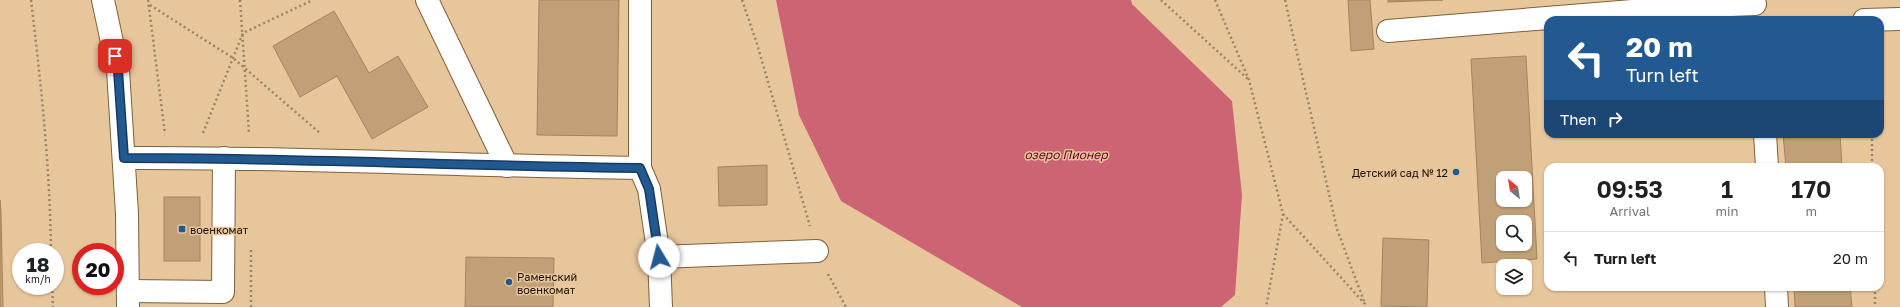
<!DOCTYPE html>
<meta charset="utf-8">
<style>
body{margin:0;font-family:"Golos Text",sans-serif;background:#f2f2f2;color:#202124;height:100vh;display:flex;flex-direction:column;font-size:15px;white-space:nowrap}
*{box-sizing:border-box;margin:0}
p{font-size:13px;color:#757577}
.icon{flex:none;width:22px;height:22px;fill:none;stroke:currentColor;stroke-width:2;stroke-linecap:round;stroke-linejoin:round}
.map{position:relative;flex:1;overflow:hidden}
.side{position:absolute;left:1544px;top:163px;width:340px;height:128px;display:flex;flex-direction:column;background:#fff;border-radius:12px;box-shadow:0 1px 3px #0004}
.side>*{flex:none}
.guide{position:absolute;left:1544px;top:16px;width:340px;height:122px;border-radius:12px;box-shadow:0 1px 3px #0004;background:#235991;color:#fff;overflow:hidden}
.needle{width:26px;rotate:330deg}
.buttons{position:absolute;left:1496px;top:171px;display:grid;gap:8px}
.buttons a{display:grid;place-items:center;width:36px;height:36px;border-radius:8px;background:#fff;box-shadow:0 1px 3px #0004;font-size:20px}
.speed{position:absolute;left:12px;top:243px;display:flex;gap:8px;font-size:20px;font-weight:700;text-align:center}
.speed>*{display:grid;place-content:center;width:52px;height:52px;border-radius:50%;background:#fff;box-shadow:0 1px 3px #0004;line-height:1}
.speed small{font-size:10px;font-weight:400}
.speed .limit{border:6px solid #d22;background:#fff;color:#111}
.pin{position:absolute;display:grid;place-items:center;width:34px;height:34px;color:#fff;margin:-17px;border-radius:8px;box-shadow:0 2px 6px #0006}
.me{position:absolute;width:44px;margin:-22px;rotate:352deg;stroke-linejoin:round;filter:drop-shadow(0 0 3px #0008)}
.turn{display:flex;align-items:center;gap:14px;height:84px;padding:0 16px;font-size:18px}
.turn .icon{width:52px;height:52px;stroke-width:2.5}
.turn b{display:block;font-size:28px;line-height:34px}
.then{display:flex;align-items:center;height:38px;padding:0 16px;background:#0003;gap:8px;font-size:15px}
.eta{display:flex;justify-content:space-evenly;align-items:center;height:68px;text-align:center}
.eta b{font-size:24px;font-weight:600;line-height:28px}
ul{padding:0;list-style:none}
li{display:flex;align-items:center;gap:12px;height:52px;padding:0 16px;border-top:1px solid #e0e0e0}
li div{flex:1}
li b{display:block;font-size:15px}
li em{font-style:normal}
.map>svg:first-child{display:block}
</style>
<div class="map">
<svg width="1900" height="307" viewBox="0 0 1900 307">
<rect width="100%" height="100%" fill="#e8c69c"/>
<polygon fill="#cc6474" points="776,0 1131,0 1132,4 1232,101 1242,195 1235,295 1221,307 1022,307 841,201 799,115"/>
<g fill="#c1a077" stroke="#a4845c" fill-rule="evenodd">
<polygon points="539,0 619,0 617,136 537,135"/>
<polygon points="1348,0 1370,0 1374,49 1351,51"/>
<polygon points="1388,0 1443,0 1388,2"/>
<polygon points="334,11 369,73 398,56 428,107 372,139 337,76 300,97 273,46"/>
<path d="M 1526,56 L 1537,259 L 1482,263 L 1471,59 ZM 1503,178 L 1525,178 L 1525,200 L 1503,200 ZM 1503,222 L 1525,222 L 1525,244 L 1503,244 Z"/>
<polygon points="1783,134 1840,134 1842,167 1786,167"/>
<polygon points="767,165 767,205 719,206 718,167"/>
<rect x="164" y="197" width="36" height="64"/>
<polygon points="0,200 1,212 3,307 0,307"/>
<polygon points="1383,238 1429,240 1427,307 1381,306"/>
<polygon points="466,257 554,258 553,307 465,307"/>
<polygon points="1794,287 1850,287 1852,307 1795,307"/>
</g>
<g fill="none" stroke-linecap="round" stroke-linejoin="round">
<defs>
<g id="minor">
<polyline points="427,0 507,166"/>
<polyline points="1864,20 1900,19"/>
<polyline points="1388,31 1681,7 1755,4"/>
<polyline points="1765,134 1767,167"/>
<path d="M 124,158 C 296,157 468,166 640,168 L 649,189 L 659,257 L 661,307"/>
<polyline points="640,168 640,0"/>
<polyline points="659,257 817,251"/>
<polyline points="1776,287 1777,307"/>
<polyline points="128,291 223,292 224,158"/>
</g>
<polyline id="major" points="103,0 118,70 127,214 128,307"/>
</defs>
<use href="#minor" stroke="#7f6039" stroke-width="24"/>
<use href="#major" stroke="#7f6039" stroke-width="24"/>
<g stroke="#9d8364" stroke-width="2.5" stroke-dasharray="2 3" stroke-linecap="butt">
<path d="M 31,0 C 41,84 50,167 51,252"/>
<polyline points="148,0 165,134"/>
<polyline points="240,0 249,133"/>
<polyline points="742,0 757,44 810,226"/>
<polyline points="1161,0 1248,79"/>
<polyline points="1215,0 1249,80 1283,214 1266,307"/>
<polyline points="1285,0 1337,229 1365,304"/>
<polyline points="150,5 233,58 321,134"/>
<polyline points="203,133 243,33 313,0"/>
<polyline points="1872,134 1872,167"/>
<polyline points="1283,214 1365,304 1365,307"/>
<polyline points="251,250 251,307"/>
<polyline points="828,274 846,307"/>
<polyline points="52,286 53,307"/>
<polyline points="1875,287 1875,307"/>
</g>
<use href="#minor" stroke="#fff" stroke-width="22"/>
<use href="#major" stroke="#fff" stroke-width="22"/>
</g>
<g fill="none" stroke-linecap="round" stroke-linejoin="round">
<defs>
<path id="route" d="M 115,56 L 118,70 L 124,158 C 296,158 468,166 640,168 L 649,189 L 659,257"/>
</defs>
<use href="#route" stroke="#173a5e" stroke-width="10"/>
<use href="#route" stroke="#235991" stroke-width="7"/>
</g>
<g fill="#235991" stroke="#e8c69c" stroke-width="1.5">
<circle cx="1456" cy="172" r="4"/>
<rect x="178" y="225" width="8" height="8" rx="2"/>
<circle cx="509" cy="282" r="4"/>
</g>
<g text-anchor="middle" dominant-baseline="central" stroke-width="3" stroke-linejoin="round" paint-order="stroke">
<g font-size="11" fill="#190d01" stroke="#e8c69c" text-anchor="start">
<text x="1448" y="172" text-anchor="end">Детский сад № 12</text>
<text x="190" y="229">военкомат</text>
<text x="517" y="276">Раменский<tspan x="517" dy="13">военкомат</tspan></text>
</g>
<g font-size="12" font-style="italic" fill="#640020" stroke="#e8c69c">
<text x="1066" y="154">озеро Пионер</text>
</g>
</g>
</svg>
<div class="buttons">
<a><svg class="needle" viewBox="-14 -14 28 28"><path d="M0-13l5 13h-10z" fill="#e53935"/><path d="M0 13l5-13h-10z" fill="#757577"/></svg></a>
<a><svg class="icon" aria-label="search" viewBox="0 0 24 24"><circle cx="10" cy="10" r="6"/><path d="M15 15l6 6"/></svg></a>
<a><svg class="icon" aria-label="layers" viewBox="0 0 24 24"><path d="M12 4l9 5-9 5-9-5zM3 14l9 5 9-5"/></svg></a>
</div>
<div class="speed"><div>18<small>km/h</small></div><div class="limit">20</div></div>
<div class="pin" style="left:115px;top:56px;background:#d93025"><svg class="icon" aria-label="arrive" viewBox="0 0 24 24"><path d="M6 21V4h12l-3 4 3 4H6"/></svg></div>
<svg class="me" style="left:659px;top:257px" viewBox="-20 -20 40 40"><circle r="19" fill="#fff"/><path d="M0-13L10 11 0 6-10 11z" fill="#235991"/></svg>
<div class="guide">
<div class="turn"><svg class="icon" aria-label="left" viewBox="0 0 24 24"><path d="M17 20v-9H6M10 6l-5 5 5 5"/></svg><div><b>20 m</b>Turn left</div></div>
<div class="then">Then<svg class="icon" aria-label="right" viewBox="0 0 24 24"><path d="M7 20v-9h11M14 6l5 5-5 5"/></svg></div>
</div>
<section class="side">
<div class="eta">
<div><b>09:53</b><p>Arrival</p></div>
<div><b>1</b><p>min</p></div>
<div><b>170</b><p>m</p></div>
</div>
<ul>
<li><svg class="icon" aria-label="left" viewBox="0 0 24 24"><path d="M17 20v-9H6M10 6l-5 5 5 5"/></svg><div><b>Turn left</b></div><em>20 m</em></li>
</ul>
</section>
</div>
